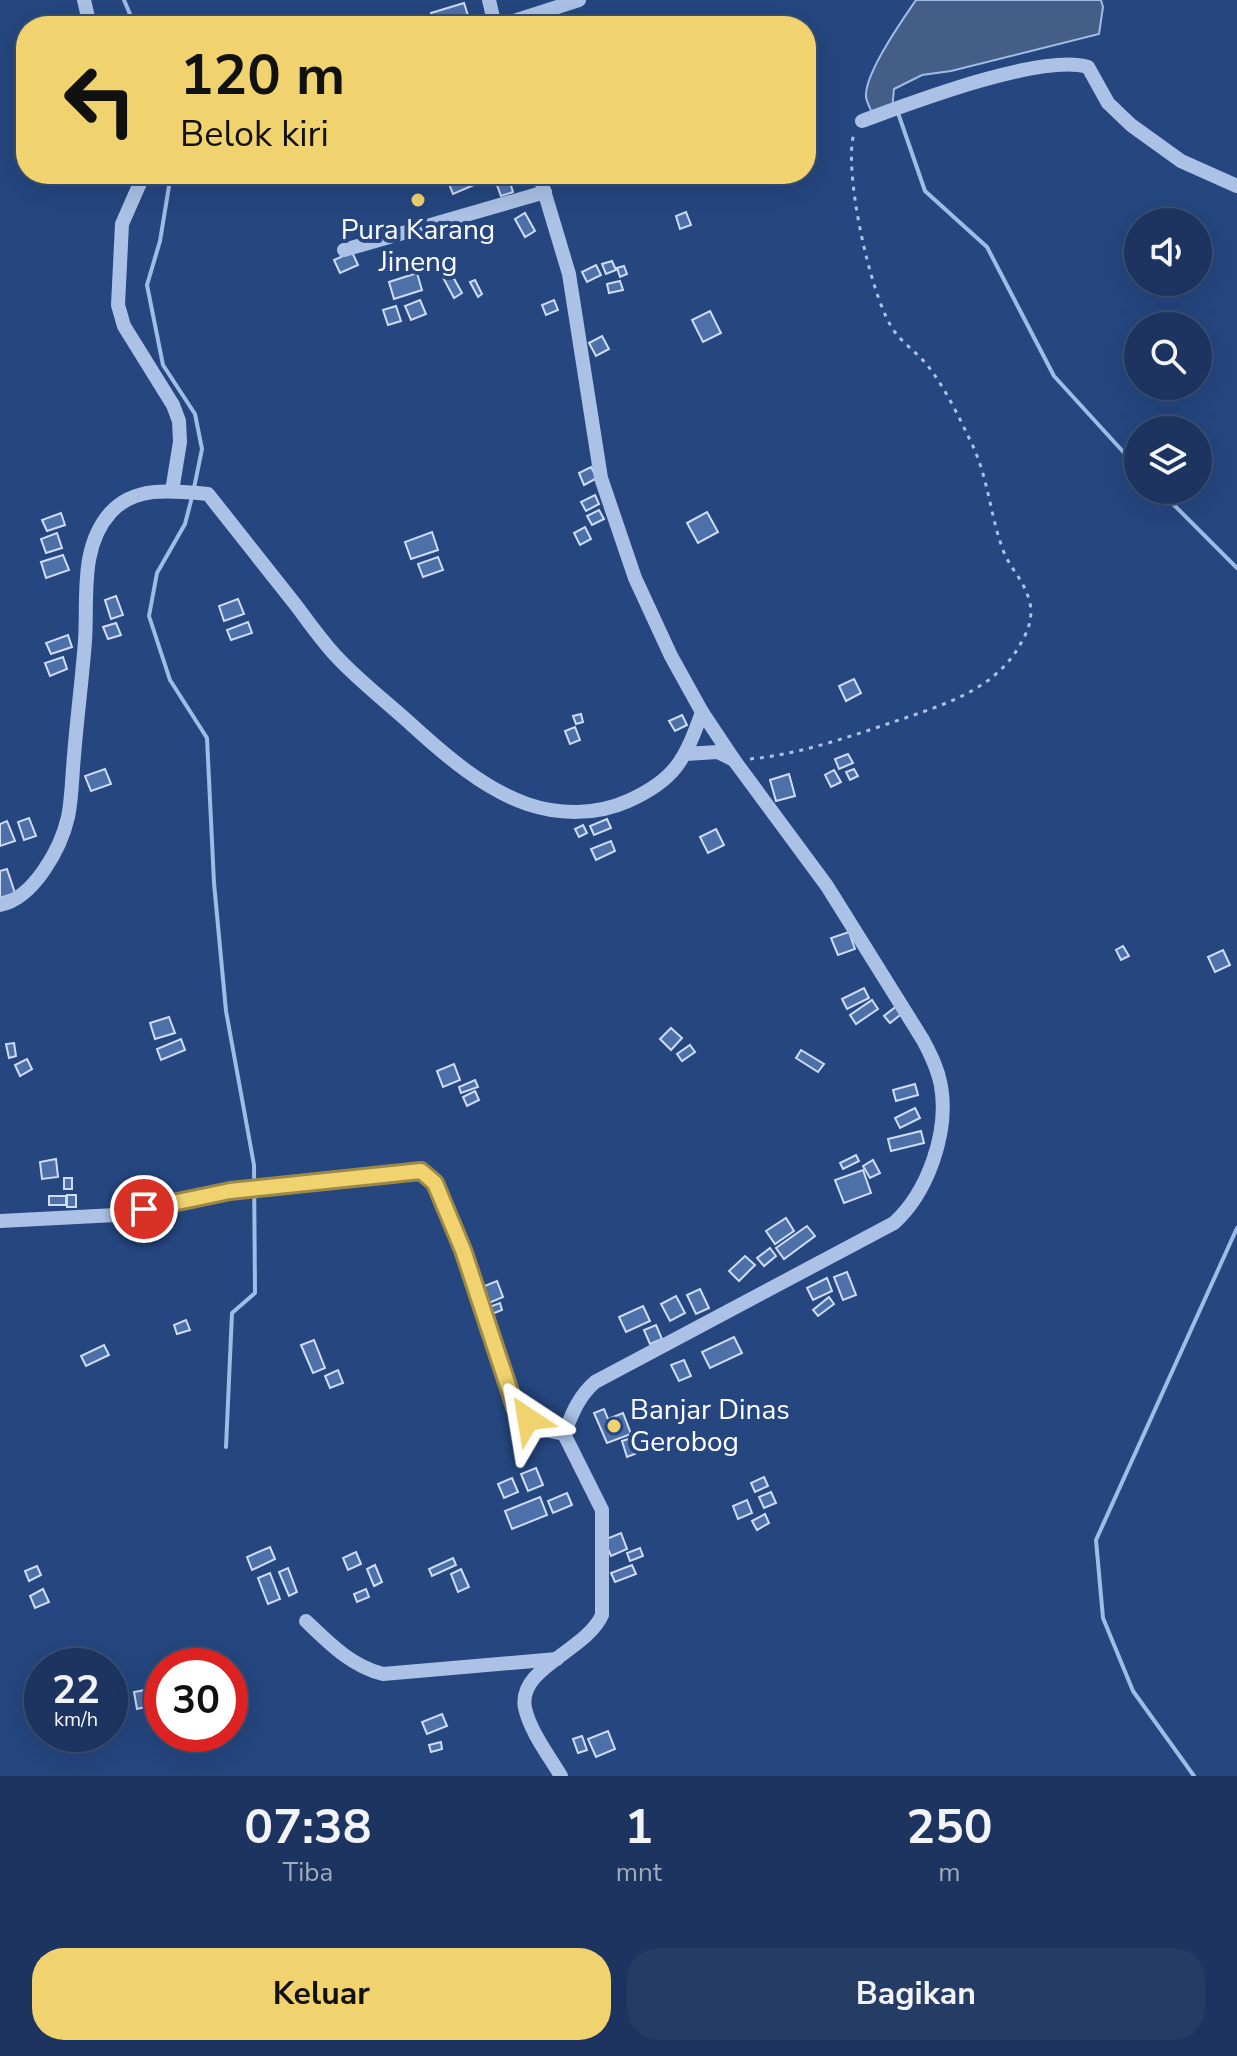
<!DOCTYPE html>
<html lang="id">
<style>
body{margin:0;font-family:"Nunito Sans",sans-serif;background:#253c65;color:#f1f3f6;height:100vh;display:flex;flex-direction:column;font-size:30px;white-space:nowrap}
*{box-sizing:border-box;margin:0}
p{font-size:26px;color:#a0aabd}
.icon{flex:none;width:44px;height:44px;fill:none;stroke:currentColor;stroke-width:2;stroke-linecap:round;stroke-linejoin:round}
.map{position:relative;height:1776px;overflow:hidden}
.sheet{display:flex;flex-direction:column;background:#1c345f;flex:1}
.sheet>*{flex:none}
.top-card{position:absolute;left:16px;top:16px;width:800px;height:168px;border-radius:32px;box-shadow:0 8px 32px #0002,0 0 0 2px #3a4f74;background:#f0d36f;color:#111;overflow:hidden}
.buttons{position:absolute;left:1124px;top:208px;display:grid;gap:16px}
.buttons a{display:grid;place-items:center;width:88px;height:88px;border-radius:50%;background:#1c345f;box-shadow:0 8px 32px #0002,0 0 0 2px #3a4f74;font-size:40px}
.speed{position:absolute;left:24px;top:1648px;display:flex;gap:16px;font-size:40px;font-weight:700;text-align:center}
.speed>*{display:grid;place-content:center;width:104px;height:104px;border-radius:50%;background:#1c345f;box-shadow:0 8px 32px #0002,0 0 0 2px #3a4f74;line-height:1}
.speed small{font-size:20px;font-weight:400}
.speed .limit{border:12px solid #d22;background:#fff;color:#111}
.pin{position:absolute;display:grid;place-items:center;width:68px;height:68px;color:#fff;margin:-34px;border:4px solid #fff;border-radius:50%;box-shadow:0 2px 8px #0007}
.me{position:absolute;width:88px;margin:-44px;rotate:327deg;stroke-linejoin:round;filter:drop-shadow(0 0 6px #0008)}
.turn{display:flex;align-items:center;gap:28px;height:168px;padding:0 32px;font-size:36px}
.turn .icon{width:104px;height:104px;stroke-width:2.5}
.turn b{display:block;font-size:56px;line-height:68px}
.eta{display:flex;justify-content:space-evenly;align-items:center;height:136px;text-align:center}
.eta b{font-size:48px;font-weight:700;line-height:56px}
.button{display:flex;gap:16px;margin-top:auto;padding:16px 32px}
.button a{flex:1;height:92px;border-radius:32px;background:#f0d36f;color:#111;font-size:32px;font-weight:700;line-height:92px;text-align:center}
.button a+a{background:#253c65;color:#f1f3f6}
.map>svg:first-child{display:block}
</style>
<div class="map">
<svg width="1237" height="1776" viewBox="0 0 1237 1776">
<rect width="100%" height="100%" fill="#25467f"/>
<path fill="#455e88" stroke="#9fbce7" stroke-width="2" d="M 916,0 L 1101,0 L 1103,7 L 1099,34 L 951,71 L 922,75 L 894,89 L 892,110 L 873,115 C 871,110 867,103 866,97 C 864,74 903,19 916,0 Z"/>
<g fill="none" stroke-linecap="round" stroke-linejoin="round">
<g stroke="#9fbce7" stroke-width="4">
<polyline points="124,0 135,26"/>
<polyline points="897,110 925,191 987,247 1054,376 1138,468"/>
<polyline points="171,174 160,241 147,285 163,365 195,414 202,449 194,488"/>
<polyline points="1159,490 1237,568"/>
<polyline points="192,497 185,524 157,573 149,616 170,680 207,738 214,883 226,1011 254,1165 255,1293 232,1313 226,1447"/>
<polyline points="1194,1776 1133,1691 1103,1618 1096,1540 1237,1228"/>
</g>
</g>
<g fill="#4d70a8" stroke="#ceddf5" stroke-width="2">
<polygon points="464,3 471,25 435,26 431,13"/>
<polygon points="26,140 26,155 21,156 16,144"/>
<polygon points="445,174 477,174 481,182 453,194"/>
<polygon points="552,174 570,174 556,182"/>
<polygon points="508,176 513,192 501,196 495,180"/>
<polygon points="686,212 691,225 680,229 676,216"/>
<polygon points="525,213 535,231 525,237 515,219"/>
<polygon points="352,252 358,265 340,273 334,260"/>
<polygon points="612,261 616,270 606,274 602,264"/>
<polygon points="596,265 601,275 587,282 582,272"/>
<polygon points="447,266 462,293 454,298 439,270"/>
<polygon points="624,266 627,274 620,277 617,268"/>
<polygon points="417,273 422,290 394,299 389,282"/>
<polygon points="475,280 482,294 478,297 470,282"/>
<polygon points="620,281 623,290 609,293 607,284"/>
<polygon points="420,300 426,314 411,320 405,306"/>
<polygon points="554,300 558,310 546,315 542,305"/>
<polygon points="396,306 401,321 388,325 383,310"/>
<polygon points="710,311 721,333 703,342 692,320"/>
<polygon points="602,336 609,349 596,356 589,343"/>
<polygon points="591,467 597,478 584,485 579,473"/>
<polygon points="595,495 599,504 586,511 581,502"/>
<polygon points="599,510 604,519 592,525 587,516"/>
<polygon points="707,512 718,532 698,543 687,523"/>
<polygon points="61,513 65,525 47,531 42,520"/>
<polygon points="585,527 591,539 580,545 574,533"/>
<polygon points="432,532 438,550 411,559 405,542"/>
<polygon points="57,533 62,548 46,553 41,539"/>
<polygon points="63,555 69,570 46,578 41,562"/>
<polygon points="438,557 443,570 423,577 418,564"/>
<polygon points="116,596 123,615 111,619 105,600"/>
<polygon points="238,599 244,614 224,621 219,606"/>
<polygon points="248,622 252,633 231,640 227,630"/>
<polygon points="116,623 121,635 108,639 103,627"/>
<polygon points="68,635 72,647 51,654 46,643"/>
<polygon points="63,657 67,669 50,676 45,663"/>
<polygon points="854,679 861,693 846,701 839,686"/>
<polygon points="581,714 583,722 576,724 573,716"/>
<polygon points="682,715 687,725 675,731 669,721"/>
<polygon points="575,727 580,740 570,744 565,731"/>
<polygon points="848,754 853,763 839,769 835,759"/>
<polygon points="105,769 111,784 91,791 85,776"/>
<polygon points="854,769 858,776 850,780 846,772"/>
<polygon points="834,770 841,782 831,787 825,775"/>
<polygon points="789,774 795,796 776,801 770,780"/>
<polygon points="29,818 36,836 24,840 18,822"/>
<polygon points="607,819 611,828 594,835 590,826"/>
<polygon points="7,821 15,841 0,846 0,824"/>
<polygon points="583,825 587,833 579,837 575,829"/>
<polygon points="716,829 724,845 708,853 700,837"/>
<polygon points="611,841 615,851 596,860 591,849"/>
<polygon points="7,869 15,893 0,898 0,871"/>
<polygon points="849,932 855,949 838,955 831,938"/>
<polygon points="1123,946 1129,956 1121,960 1116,950"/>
<polygon points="1223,950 1230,965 1215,972 1208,957"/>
<polygon points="864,988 869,998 847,1009 842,999"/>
<polygon points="872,1000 878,1009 856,1024 850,1015"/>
<polygon points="898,1005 904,1012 890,1023 884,1016"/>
<polygon points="169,1017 175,1033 155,1039 150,1023"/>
<polygon points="671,1028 682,1038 671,1050 660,1039"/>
<polygon points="181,1039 185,1050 161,1060 157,1049"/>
<polygon points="14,1043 16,1056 9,1058 6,1044"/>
<polygon points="690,1045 695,1052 682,1061 677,1054"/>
<polygon points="801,1050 824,1064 818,1072 796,1058"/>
<polygon points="27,1059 32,1069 20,1076 15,1065"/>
<polygon points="454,1064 460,1080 443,1087 437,1071"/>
<polygon points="475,1080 478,1087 461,1093 459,1087"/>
<polygon points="915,1084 918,1095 896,1101 893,1090"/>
<polygon points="475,1091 479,1100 467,1106 463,1097"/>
<polygon points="915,1108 920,1118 900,1128 895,1118"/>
<polygon points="921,1131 924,1143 891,1151 888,1139"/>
<polygon points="856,1155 859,1161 843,1169 840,1163"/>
<polygon points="56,1159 58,1177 42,1179 40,1162"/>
<polygon points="873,1160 880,1173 870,1178 863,1166"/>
<polygon points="863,1170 871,1193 844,1203 835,1180"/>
<rect x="64" y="1178" width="8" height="11"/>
<rect x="67" y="1195" width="9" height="12"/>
<rect x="49" y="1196" width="17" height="9"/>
<polygon points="786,1218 794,1231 775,1244 766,1231"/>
<polygon points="807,1226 815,1236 784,1259 776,1248"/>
<polygon points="770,1248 776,1256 764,1266 757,1258"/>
<polygon points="745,1256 755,1265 739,1281 729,1271"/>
<polygon points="847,1272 856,1295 843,1300 834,1277"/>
<polygon points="827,1278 832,1291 813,1300 807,1288"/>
<polygon points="497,1281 503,1297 489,1303 482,1287"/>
<polygon points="700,1289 709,1308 696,1314 687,1295"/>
<polygon points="676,1296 685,1313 670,1321 661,1304"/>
<polygon points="829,1297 834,1304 818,1316 813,1310"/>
<polygon points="500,1303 502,1310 492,1314 489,1307"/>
<polygon points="643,1306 650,1321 626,1332 619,1317"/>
<polygon points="186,1320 190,1330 177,1334 174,1325"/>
<polygon points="656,1325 662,1339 650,1344 644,1330"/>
<polygon points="734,1337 742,1353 710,1368 702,1352"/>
<polygon points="314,1340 325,1368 313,1373 301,1345"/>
<polygon points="104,1345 109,1355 86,1366 81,1356"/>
<polygon points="684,1360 691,1376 679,1381 671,1365"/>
<polygon points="338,1370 343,1383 330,1388 325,1376"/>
<polygon points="604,1409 608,1419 623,1413 631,1434 607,1443 594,1413"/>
<polygon points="635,1437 640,1452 627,1457 622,1441"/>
<polygon points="536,1468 543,1485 528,1491 521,1474"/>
<polygon points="764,1477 768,1486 755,1492 751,1483"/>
<polygon points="512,1478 518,1492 504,1498 498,1484"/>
<polygon points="771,1492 776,1503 764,1508 759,1497"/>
<polygon points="567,1493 572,1505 553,1513 548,1501"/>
<polygon points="540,1497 547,1515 512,1529 505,1511"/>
<polygon points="747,1500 752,1513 738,1519 733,1506"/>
<polygon points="765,1514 769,1523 757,1530 752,1521"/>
<polygon points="621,1533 627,1549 611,1556 604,1540"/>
<polygon points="270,1547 275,1559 252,1570 247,1557"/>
<polygon points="640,1548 643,1556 630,1561 627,1553"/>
<polygon points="356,1552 361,1564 348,1570 343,1558"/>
<polygon points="453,1558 456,1565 432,1576 429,1569"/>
<polygon points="375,1565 382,1582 374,1586 367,1569"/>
<polygon points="632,1565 636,1574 615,1582 611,1573"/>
<polygon points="37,1566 41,1575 29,1581 25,1571"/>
<polygon points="288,1568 297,1592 289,1596 279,1572"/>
<polygon points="461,1569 469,1587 458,1592 451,1574"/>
<polygon points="270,1573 280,1599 268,1604 258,1578"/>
<polygon points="43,1589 49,1602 35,1608 30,1596"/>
<polygon points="366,1589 369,1597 357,1602 354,1594"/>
<polygon points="150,1689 153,1705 137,1709 134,1692"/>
<polygon points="442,1714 447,1726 427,1734 422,1722"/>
<polygon points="608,1731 615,1749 596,1757 588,1739"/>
<polygon points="582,1736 587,1750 578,1753 573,1739"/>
<polygon points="441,1742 442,1749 431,1752 429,1745"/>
</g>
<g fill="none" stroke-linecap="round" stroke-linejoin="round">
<path stroke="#abc2e6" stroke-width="3" stroke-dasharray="4 6" stroke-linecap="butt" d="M 750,759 C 803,754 857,734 908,717 C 952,702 998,686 1021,643 C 1028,631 1033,618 1030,603 C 1024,579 1010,569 1003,550 C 989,512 989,478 970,440 C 958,415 945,388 928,366 C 917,352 900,342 891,326 C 870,292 843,171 854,133"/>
<g stroke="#abc2e6" stroke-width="14">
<polyline points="84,0 90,26"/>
<polyline points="489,0 495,26"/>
<polyline points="498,26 579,0"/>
<path d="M 862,121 C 911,103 1041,53 1088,67 L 1108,103 L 1131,125 L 1181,161 L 1237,186"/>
<polyline points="144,174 122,224 118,305 124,326 173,405 179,421 180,442 172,491"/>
<path d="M 539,174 L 569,274 L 601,478 L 635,578 L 671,656 L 702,712 L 734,760 L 827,886 L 923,1040 C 931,1055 938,1069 941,1086 C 949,1132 928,1192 894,1223 L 595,1382 C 578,1397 572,1414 564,1434 L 602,1510 L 602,1615 C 586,1651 517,1668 525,1708 C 530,1731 549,1756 561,1776"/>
<polyline points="344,250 545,192"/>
<polyline points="685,754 718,752 734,760"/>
<path d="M 0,905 C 34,898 61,848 68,817 C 72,798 72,776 74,756 C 77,718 82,680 85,641 C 88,599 79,547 111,512 C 136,485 175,491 208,494 C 237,531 266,567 295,604 C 308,621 321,640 336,656 C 359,681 388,703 413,726 C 446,756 484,789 527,804 C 559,815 597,815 628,801 C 675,780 685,760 702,712"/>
<polyline points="0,1221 116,1215 230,1191 421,1171 435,1183 463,1250 515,1407 541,1429 564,1434"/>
<path d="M 306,1621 C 329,1643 351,1666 383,1674 L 557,1659"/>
</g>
</g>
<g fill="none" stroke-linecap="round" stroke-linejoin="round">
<defs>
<polyline id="route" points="144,1209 230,1191 421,1171 435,1183 463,1250 515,1407 528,1419"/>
</defs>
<use href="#route" stroke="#9c8948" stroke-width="20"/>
<use href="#route" stroke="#f0d36f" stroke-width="14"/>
</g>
<g fill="#f0d36f" stroke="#25467f" stroke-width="3">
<circle cx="418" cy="200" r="8"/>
<circle cx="614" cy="1426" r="8"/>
</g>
<g text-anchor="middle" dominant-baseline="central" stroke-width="8" stroke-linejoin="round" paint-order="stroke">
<g font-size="28" fill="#fff" stroke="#25467f">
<text x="418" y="230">Pura Karang<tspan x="418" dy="32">Jineng</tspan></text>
<text x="630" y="1410" text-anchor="start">Banjar Dinas<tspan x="630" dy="32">Gerobog</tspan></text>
</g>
</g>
</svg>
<div class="buttons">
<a><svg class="icon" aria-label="sound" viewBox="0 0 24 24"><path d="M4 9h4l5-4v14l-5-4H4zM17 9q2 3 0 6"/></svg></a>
<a><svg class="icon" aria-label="search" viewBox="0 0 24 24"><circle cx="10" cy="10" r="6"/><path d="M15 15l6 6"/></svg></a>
<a><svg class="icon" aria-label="layers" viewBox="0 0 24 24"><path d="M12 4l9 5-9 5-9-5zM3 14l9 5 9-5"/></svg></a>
</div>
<div class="speed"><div>22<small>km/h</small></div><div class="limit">30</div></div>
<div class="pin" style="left:144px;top:1209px;background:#d93025"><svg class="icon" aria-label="arrive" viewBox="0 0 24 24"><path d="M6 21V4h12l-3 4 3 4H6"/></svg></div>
<svg class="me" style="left:528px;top:1419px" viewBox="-20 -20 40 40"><path d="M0-17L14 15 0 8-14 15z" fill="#f0d36f" stroke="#fff" stroke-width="4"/></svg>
<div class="top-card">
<div class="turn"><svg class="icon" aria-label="left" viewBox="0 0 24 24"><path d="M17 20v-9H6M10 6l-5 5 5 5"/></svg><div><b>120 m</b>Belok kiri</div></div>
</div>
</div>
<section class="sheet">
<div class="eta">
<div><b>07:38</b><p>Tiba</p></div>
<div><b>1</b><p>mnt</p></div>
<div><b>250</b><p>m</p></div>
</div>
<div class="button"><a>Keluar</a><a>Bagikan</a></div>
</section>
